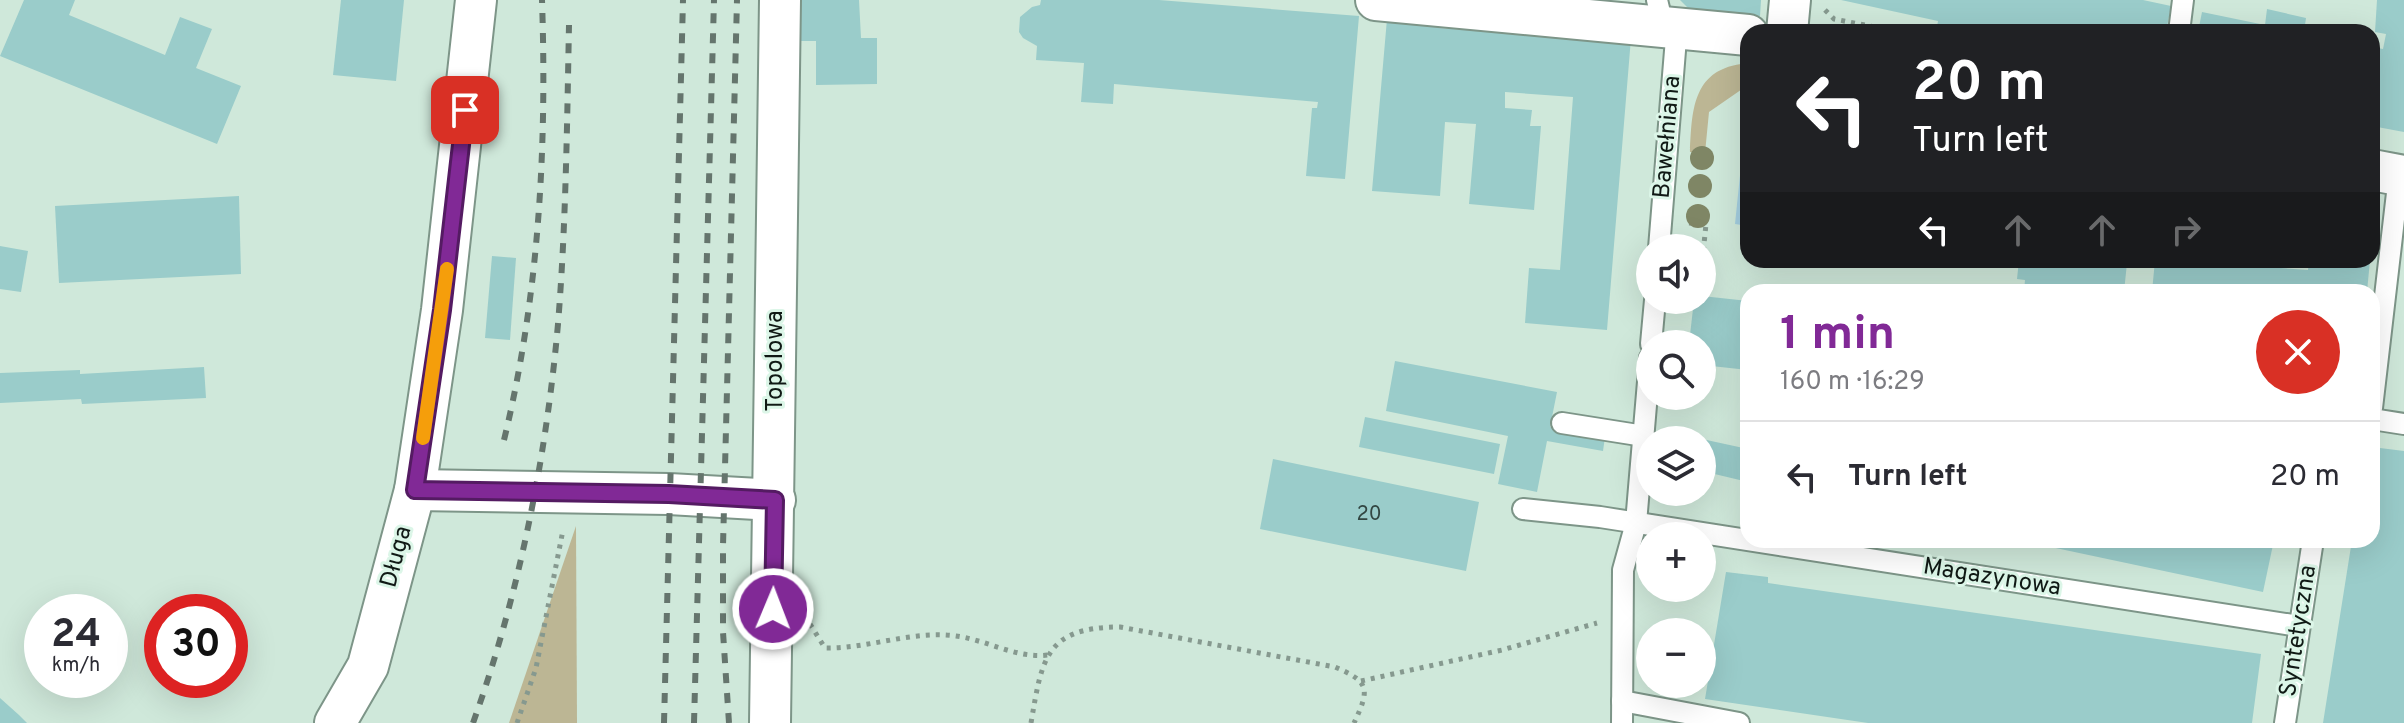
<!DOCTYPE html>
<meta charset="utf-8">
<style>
body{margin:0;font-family:Overpass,sans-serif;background:#f2f2f3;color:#2b2b33;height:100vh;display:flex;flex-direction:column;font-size:30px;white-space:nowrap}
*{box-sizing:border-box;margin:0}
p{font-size:26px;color:#7c7c81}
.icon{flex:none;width:44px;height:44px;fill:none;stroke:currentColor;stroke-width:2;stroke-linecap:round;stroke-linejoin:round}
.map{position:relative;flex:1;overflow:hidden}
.side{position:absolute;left:1740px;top:284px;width:640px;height:264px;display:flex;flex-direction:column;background:#fff;border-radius:24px;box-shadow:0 8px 32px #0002}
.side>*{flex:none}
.banner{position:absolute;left:1740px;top:24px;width:640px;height:244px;border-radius:24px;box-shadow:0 8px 32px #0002;background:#202124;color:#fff;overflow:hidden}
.tools{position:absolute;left:1636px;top:234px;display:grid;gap:16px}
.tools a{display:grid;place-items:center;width:80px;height:80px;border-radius:50%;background:#fff;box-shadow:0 8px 32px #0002;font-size:40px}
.speed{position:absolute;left:24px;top:594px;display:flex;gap:16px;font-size:40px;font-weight:700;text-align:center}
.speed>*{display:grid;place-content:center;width:104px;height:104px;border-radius:50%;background:#fff;box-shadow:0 8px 32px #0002;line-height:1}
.speed small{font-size:20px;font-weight:400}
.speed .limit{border:12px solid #d22;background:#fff;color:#111}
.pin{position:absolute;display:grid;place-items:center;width:68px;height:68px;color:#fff;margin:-34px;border-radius:16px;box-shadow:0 4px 12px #0006}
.me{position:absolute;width:88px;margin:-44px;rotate:1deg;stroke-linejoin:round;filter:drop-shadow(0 0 6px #0008)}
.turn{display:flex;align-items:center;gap:28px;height:168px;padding:0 40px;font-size:36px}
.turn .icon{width:104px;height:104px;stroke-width:2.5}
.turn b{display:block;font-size:56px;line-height:68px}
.lanes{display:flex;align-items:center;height:76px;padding:0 40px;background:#0003;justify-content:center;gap:40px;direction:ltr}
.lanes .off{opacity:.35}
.round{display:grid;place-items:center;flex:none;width:84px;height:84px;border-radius:42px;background:#f2f2f3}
.overview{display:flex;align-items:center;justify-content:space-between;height:136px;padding:0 40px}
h1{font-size:48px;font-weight:700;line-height:60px;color:#812996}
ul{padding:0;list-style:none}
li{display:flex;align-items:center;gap:24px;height:112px;padding:0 40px;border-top:2px solid #e1e1e2}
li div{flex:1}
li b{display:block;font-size:30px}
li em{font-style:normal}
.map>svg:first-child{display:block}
</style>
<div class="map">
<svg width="2404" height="723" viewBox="0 0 2404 723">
<rect width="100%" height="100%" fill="#cfe8da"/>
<g fill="#bcb694">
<path d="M 1741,64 L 1748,65 L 1748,85 L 1709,112 L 1705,153 L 1690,152 C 1692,112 1692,71 1741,64 Z"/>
<polygon points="576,526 577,723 509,723"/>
</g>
<polygon fill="#a3cee0" points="1743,146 1748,146 1748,226 1735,224"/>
<g fill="#9accca">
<polygon points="24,0 75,0 69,15 165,55 180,17 212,29 196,68 241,86 217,144 0,56"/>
<polygon points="341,0 404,0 396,81 333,75"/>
<polygon points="800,0 859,0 861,38 877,38 877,84 816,85 816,41 800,41"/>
<polygon points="1041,0 1159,0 1359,16 1345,179 1306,176 1312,108 1317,108 1318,102 1114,84 1113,104 1081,102 1084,63 1036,60 1037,46 1023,38 1019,32 1020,17 1032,7 1040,5"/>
<polygon points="1680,0 1761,0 1760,16 1689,9"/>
<polygon points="1841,0 2143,0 2171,6 2166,32 1991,32 1962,26 1960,32 1936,32 1938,21"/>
<polygon points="2377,0 2404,0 2404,132 2372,126 2372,47 2383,49 2386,34 2375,32"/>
<polygon points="2267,9 2306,18 2304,32 2198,32 2202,12 2265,25"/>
<polygon points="1387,19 1439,23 1439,28 1578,38 1631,38 1607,330 1525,323 1529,268 1560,270 1573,97 1505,92 1505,108 1532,110 1530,126 1541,126 1534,210 1469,204 1476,124 1445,122 1440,196 1372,191"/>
<polygon points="239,196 241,274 59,283 55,206"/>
<polygon points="0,246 28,251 21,292 0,289"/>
<polygon points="492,256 516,258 510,340 485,338"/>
<polygon points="2019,260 2146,260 2146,265 2127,263 2124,292 2024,292 2025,280 2017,279"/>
<polygon points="2155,260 2267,260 2266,267 2308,270 2309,260 2370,260 2367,292 2152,292"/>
<polygon points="1702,296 1748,301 1748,370 1702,365 1702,344 1689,344 1694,300 1702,300"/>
<polygon points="1395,361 1557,392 1550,427 1605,437 1603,451 1547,441 1537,492 1498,484 1508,436 1386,411"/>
<polygon points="204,367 206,398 82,404 81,399 0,403 0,373 80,370 80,374"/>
<polygon points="1365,417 1500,444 1494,474 1359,447"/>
<polygon points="1702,439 1748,449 1748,482 1702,471"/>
<polygon points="2372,447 2404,451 2404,723 2323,723 2352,540 2372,540"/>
<polygon points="1273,459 1479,502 1466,571 1260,529"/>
<polygon points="2018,540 2274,540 2263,592"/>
<polygon points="1726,572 1768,577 1768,583 2261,654 2252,723 1868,723 1705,699"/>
<polygon points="0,698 19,715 27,723 0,723"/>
</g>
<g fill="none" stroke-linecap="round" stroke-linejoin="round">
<defs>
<g id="lane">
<polyline points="1657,0 1663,25"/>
<polyline points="2179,32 2183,0"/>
<polyline points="1659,248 1677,26"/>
<polyline points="1651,344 1655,300"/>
<polyline points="2372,408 2399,176"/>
<polyline points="2372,419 2404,424"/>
<polyline points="1562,423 1644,436"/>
<polyline points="1523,509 1600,517 2299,626"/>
<polyline points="1622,701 1739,723"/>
<polyline points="1622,723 1623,570 1636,523 1650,358"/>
<polyline points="2285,723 2313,540"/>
</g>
<g id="street">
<polyline points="1376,0 1748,35"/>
<polyline points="1787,32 1790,0"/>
<polyline points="2372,170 2404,176"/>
<polyline points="415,490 669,494 775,500"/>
<polyline points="335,723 368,666 415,490 442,310 476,0"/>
<polyline points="770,723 780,0"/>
</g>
</defs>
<use href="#lane" stroke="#7d9588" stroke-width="24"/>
<use href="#street" stroke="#7d9588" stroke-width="44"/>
<g stroke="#86998f" stroke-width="5" stroke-dasharray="4 6" stroke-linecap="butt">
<polyline points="1825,10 1834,19 1900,32"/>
<polyline points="1689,223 1706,224 1702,264"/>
<path d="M 810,624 L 825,648 C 868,649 912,630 956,636 C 987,640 1017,659 1048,655"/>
<polyline points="1361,681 1502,650 1597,623"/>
<polyline points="517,723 536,668 563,530"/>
<path d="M 1031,723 C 1042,659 1045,627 1120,627 L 1335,667 C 1370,682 1370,689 1354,723"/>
</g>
<use href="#lane" stroke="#fff" stroke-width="20"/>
<use href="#street" stroke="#fff" stroke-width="40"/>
<g stroke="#65756d" stroke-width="6" stroke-dasharray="10 10" stroke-linecap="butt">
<path d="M 504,440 C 539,296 547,148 542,0"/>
<path d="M 473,723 C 519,595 546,459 558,324 C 566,225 567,125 569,25"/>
<polyline points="664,723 683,0"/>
<polyline points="694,723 714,0"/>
<polyline points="729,723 723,632 723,546 737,0"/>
</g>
</g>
<g fill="#7f8665">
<circle cx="1702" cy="158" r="12"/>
<circle cx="1700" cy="186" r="12"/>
<circle cx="1698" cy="216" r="12"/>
</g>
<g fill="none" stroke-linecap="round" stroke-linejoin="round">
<defs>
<polyline id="route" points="465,110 442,310 415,490 669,494 775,500 773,609"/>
</defs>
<use href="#route" stroke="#541b62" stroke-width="20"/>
<use href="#route" stroke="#812996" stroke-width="14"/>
<polyline stroke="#f59e0b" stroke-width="14" points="423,438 447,269"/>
</g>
<g text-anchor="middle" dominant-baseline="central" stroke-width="6" stroke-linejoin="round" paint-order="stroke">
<g font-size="20" fill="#324642">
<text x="1369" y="515">20</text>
</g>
<g font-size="24" fill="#101915" stroke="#dcf6e8">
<text transform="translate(1668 137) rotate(-85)">Bawełniana</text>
<text transform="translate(776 361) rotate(-90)">Topolowa</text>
<text transform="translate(397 557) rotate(-75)">Długa</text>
<text transform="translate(1992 578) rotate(9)">Magazynowa</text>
<text transform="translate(2299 631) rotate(-81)">Syntetyczna</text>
</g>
</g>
</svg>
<div class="tools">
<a><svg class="icon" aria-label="sound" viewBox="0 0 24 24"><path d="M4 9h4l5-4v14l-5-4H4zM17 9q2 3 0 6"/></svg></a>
<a><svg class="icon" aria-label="search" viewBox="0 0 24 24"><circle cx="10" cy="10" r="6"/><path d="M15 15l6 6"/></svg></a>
<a><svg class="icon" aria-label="layers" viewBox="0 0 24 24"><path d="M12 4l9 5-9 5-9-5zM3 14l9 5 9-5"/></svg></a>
<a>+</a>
<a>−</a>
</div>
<div class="speed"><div>24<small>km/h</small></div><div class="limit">30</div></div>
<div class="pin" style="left:465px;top:110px;background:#d93025"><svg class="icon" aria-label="arrive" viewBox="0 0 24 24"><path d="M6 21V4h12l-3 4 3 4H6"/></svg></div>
<svg class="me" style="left:773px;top:609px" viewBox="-20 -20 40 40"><circle r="17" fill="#812996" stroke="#fff" stroke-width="3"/><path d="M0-11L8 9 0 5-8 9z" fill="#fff"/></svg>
<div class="banner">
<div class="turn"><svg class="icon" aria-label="left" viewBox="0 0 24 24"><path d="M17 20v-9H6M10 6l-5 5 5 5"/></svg><div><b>20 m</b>Turn left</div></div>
<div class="lanes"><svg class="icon" aria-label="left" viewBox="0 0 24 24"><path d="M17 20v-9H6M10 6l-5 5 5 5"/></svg><svg class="icon off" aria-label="ahead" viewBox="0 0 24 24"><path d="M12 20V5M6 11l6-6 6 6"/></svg><svg class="icon off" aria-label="ahead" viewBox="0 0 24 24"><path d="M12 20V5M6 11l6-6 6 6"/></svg><svg class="icon off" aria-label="right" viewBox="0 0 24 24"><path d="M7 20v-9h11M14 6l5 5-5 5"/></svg></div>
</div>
<section class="side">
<div class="overview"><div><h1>1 min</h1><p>160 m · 16:29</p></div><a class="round" style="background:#d93025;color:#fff"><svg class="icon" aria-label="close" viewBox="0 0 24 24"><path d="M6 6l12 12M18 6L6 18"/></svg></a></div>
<ul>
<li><svg class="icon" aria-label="left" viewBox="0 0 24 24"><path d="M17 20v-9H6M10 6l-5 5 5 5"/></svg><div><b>Turn left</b></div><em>20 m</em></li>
</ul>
</section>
</div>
